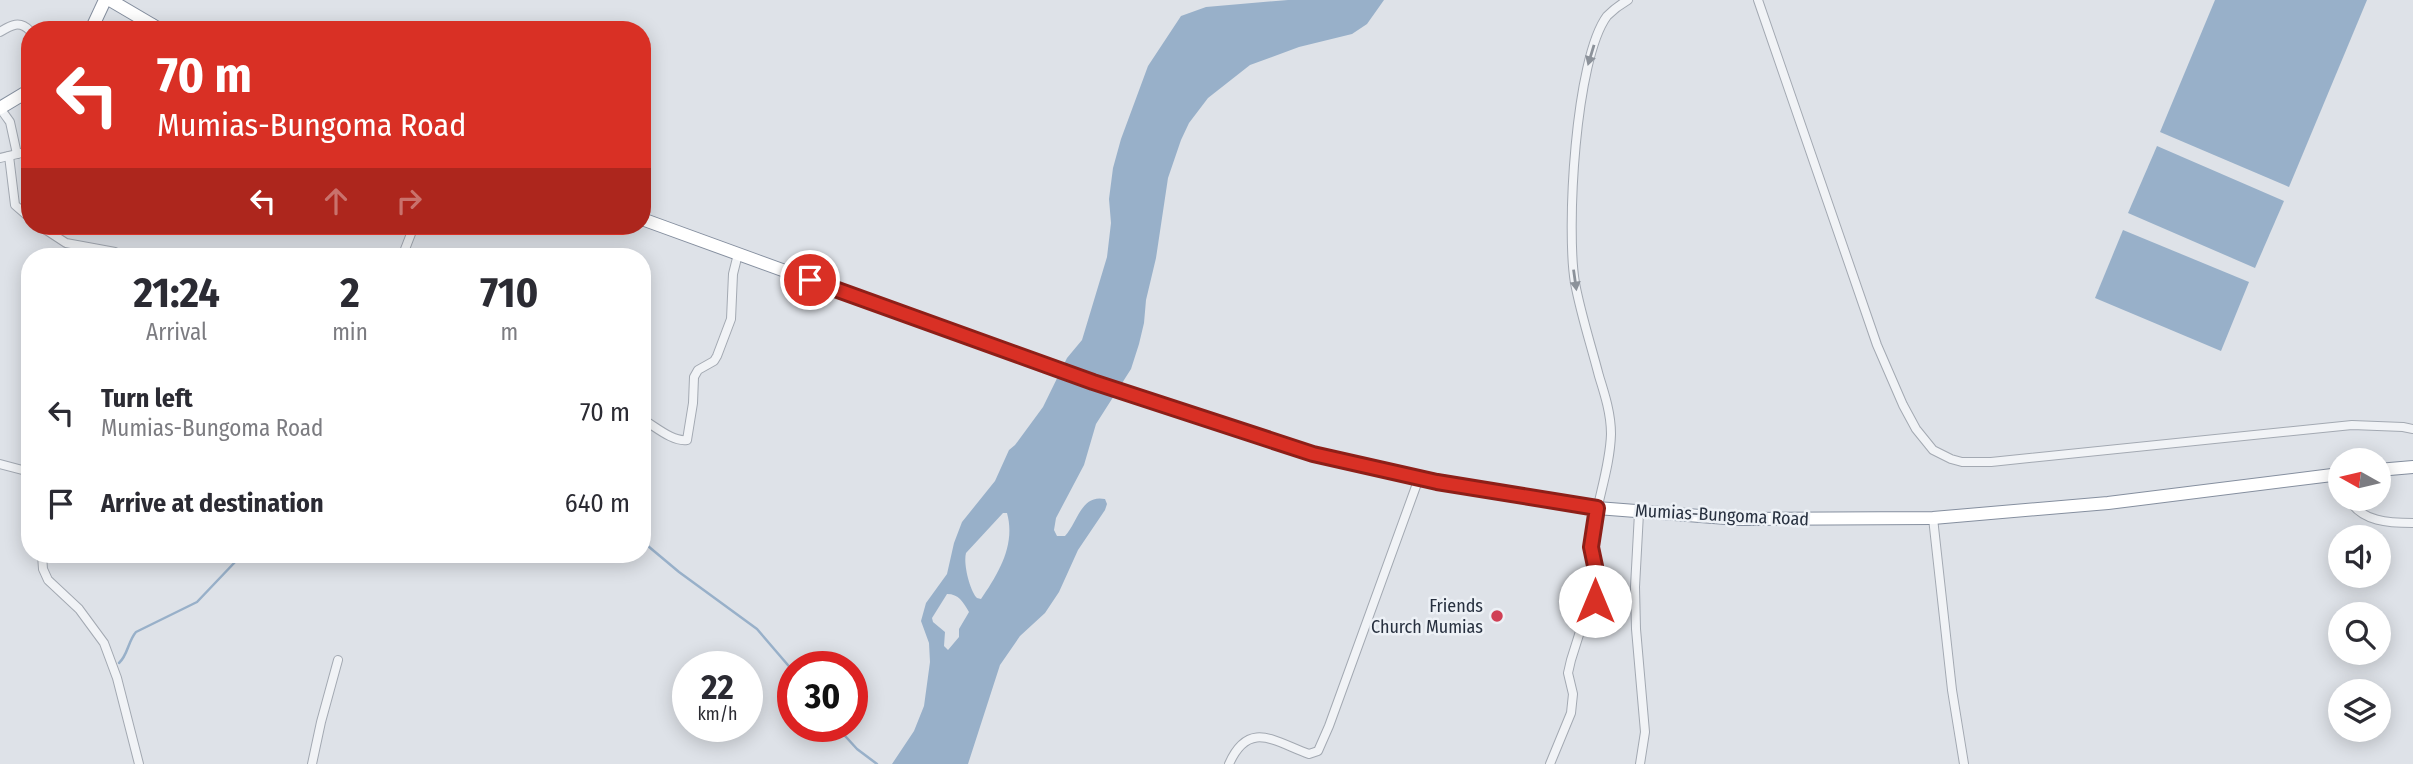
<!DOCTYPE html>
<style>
body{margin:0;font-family:"Fira Sans Condensed",sans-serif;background:#f7f7f7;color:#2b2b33;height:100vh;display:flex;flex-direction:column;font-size:26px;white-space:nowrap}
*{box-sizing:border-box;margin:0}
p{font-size:23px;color:#7c7c81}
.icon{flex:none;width:38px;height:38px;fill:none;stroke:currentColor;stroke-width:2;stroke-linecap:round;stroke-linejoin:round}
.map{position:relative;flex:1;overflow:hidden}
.details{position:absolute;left:21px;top:248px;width:630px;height:315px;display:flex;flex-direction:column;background:#fff;border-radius:28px;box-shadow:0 4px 18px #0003}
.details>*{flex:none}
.guide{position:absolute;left:21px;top:21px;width:630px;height:214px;border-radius:28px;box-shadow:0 4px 18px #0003;background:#d93025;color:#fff;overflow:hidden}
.needle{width:46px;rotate:278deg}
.fabs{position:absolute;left:2328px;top:448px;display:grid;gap:14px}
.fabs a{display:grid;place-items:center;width:63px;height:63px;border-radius:50%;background:#fff;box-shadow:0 4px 18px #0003;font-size:35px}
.speed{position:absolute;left:672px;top:651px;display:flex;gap:14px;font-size:35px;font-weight:700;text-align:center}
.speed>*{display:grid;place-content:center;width:91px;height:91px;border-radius:50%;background:#fff;box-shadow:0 4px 18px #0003;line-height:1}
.speed small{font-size:18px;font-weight:400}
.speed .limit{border:10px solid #d22;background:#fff;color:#111}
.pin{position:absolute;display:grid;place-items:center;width:60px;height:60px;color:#fff;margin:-30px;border:4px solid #fff;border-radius:50%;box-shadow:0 2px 7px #0007}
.me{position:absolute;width:77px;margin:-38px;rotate:0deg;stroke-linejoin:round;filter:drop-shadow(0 0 5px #0008)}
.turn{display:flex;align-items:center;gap:24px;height:147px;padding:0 21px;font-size:32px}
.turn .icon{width:91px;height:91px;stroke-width:2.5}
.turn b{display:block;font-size:49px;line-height:60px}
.lanes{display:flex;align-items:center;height:66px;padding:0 21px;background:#0003;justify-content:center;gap:35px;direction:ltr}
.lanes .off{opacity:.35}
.eta{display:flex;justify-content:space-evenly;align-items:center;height:119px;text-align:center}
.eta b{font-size:42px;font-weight:700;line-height:49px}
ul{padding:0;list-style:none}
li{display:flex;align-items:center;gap:21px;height:91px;padding:0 21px}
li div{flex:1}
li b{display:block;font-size:26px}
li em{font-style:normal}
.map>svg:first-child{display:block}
</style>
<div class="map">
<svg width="2413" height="764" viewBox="0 0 2413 764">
<rect width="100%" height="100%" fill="#dee2e8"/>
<g fill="#98b0c9" fill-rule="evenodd">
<path d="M 1288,0 L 1384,0 L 1367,24 L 1352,34 L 1299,47 L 1250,65 L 1208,98 L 1189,123 L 1181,140 L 1168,178 L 1156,258 L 1146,300 L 1144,323 L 1139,344 L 1131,369 L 1096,424 L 1084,465 L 1056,518 L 1054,530 L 1057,536 L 1065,536 C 1078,522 1081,494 1105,499 L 1107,504 L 1105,510 L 1078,550 L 1059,592 L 1045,613 L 1020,636 L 1000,665 L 968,764 L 892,764 L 914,731 L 924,706 L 930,662 L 929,643 L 921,621 L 926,603 L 947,574 L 954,543 L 962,522 L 995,481 L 1009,450 L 1015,445 L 1043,407 L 1067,358 L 1082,340 L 1107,257 L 1111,223 L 1109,199 L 1113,168 L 1121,139 L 1148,66 L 1181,16 L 1206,7 ZM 1003,513 L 1007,513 C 1016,545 998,574 981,599 L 977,598 C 970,591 963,564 966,553 ZM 947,594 C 959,594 963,602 969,612 L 959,629 L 959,637 L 948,650 L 944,646 L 945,632 L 933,622 L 932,618 Z"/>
<polygon points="2215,0 2367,0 2289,187 2160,132"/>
<polygon points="2157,146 2284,201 2255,268 2128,213"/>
<polygon points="2123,230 2249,282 2221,351 2095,298"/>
</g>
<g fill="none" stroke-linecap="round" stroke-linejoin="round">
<g stroke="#98b0c9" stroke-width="2.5">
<polyline points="642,541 679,572 757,629 793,671"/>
<path d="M 119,663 C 128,655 128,641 136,632 L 197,602 L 236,561 L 248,555"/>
<polyline points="836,726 857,749 877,764"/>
</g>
<defs>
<g id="minor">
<polyline points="1758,0 1877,345 1903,405 1916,429 1933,450 1951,459 1962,462 1991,462 2352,425 2403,427 2413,429"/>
<path d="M 0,32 C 11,25 20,20 30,31"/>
<polyline points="0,108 10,122 17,154"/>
<polyline points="9,156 15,205 30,218"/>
<polyline points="0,158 30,151"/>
<polyline points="40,226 66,243 115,252 114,257"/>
<polyline points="402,257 414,226"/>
<path d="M 642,419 C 655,426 672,442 687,440 L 693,403 L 694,377 L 698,370 L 714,361 L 717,356 L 731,319 L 733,274 L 738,254"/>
<polyline points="0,464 30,472"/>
<path d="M 2349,499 C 2361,522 2390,523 2413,523"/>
<polyline points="1639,513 1635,587 1636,629 1645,732 1640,764"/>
<polyline points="1933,518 1952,690 1964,764"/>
<polyline points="42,555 43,569 48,580 79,609 104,643 117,678 139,764"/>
<polyline points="312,764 321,722 338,660"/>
<path d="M 1229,764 C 1249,719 1275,742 1309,754 L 1318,751 L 1329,726 L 1419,478"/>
<path d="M 1550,764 L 1571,713 L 1573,694 L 1568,673 L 1571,660 L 1583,622 L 1596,601 L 1596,566 L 1591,551 L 1592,538 C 1596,503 1610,469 1611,434 C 1611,414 1605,395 1599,376 C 1591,345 1581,315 1575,283 C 1566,230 1575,59 1607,16 C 1613,10 1621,4 1628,0"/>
</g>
<g id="trunk">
<polyline points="110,0 161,30"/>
<polyline points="91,30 105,0"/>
<polyline points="117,30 152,25"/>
<polyline points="0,108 30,90"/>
<polyline points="642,219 1052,368 1259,437 1313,454 1388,472 1597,508 1739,519 1933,518 2108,503 2340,474"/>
<polyline points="2378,470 2413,467"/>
</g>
</defs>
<use href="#minor" stroke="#a3a9b2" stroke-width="10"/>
<use href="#trunk" stroke="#858f9f" stroke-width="14"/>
<use href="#minor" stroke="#f1f3f6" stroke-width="8"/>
<use href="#trunk" stroke="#fff" stroke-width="12"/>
</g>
<defs><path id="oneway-solid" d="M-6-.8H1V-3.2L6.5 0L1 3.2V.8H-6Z" transform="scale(1.75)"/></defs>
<g fill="#8c929a">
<use href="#oneway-solid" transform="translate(1591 55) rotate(107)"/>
<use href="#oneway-solid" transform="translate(1575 280) rotate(82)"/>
</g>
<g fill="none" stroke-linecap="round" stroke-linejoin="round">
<defs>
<polyline id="route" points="810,280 1093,382 1313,454 1437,482 1597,508 1591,547 1595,566 1595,601"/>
</defs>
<use href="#route" stroke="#8d1f18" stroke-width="18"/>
<use href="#route" stroke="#d93025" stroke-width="12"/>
</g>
<circle fill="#d04055" stroke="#edf1f6" stroke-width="2.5" cx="1497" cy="616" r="7"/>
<g text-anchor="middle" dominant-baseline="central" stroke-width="5" stroke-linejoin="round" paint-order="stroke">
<g font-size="18" fill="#27303f" stroke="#edf1f6">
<text transform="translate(1722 515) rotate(3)">Mumias-Bungoma Road</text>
</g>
<g font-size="18" fill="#27303f" stroke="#edf1f6" text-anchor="end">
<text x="1483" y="606">Friends<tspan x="1483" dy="21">Church Mumias</tspan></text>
</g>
</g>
</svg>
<div class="fabs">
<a><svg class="needle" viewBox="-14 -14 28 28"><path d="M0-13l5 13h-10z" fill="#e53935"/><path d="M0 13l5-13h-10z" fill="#7c7c81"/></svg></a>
<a><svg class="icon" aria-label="sound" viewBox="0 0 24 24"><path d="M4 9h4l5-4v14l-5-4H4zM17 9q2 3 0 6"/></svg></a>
<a><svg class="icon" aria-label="search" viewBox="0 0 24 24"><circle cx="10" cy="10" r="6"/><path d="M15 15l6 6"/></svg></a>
<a><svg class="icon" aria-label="layers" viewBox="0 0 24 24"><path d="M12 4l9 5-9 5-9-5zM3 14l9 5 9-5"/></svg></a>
</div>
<div class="speed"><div>22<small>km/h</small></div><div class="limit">30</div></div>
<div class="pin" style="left:810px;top:280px;background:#d93025"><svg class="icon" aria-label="arrive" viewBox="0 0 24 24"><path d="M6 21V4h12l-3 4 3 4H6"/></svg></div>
<svg class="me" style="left:1595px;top:601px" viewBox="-20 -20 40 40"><circle r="19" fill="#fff"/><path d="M0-13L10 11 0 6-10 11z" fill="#d93025"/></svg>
<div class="guide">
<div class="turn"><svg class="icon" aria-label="left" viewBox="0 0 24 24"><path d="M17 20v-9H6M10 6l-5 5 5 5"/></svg><div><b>70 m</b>Mumias-Bungoma Road</div></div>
<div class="lanes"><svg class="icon" aria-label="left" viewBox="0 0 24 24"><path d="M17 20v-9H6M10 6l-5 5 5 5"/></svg><svg class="icon off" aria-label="ahead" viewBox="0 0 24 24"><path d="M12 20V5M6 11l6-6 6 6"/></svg><svg class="icon off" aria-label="right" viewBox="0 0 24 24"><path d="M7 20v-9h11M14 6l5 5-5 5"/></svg></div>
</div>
<section class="details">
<div class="eta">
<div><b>21:24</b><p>Arrival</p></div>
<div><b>2</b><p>min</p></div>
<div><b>710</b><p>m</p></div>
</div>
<ul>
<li><svg class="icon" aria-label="left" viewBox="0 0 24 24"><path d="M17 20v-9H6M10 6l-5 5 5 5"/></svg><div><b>Turn left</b><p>Mumias-Bungoma Road</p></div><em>70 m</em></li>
<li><svg class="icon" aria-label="arrive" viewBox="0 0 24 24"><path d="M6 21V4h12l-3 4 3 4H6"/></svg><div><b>Arrive at destination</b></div><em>640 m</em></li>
</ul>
</section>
</div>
